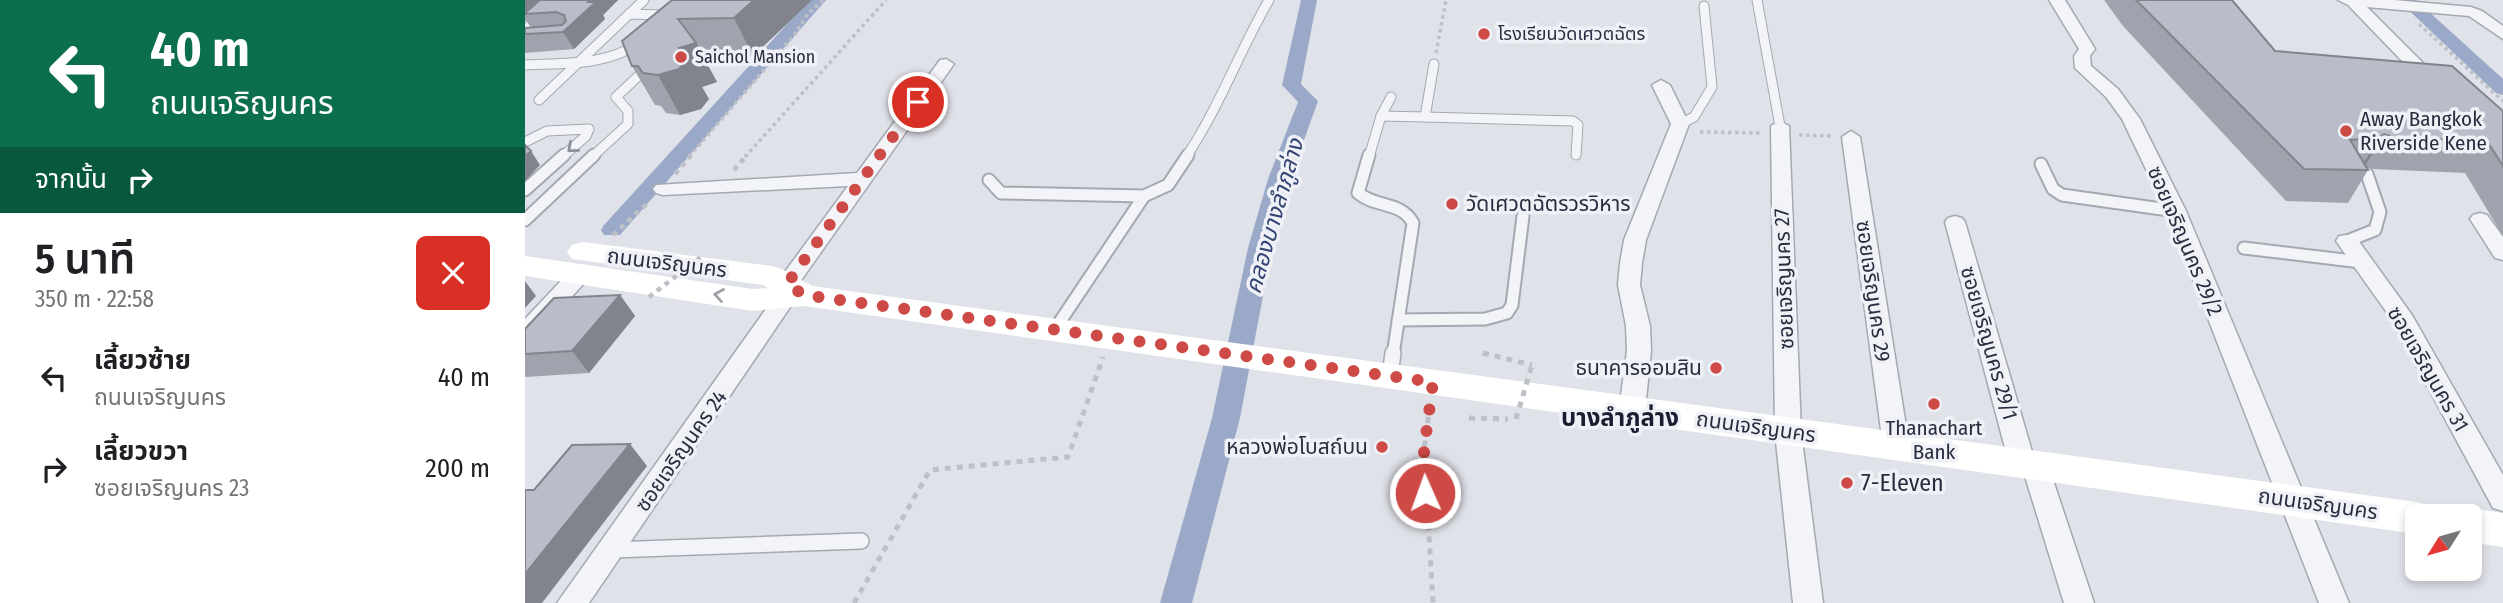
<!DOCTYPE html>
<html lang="th">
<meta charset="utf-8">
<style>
body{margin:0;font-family:"Fira Sans Condensed","Noto Sans Thai",sans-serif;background:#f2f2f2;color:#202124;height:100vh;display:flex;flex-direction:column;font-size:26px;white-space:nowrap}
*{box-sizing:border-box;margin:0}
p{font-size:23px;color:#757577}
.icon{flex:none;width:38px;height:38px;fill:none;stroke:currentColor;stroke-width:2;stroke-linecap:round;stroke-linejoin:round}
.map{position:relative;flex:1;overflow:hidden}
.panel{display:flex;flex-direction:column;background:#fff;width:525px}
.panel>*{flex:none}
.banner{background:#0b6e4f;color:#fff;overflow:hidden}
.needle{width:46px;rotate:233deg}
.fabs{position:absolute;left:1880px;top:504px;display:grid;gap:14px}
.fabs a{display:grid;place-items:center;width:77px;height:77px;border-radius:10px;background:#fff;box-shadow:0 4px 10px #0003;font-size:35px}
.pin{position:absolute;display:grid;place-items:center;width:60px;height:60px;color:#fff;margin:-30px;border:4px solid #fff;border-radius:50%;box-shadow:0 2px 7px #0007}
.me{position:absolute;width:77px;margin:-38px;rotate:358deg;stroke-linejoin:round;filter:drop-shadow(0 0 5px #0008)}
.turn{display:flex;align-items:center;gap:24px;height:147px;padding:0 35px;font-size:32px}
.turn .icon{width:91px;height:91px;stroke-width:2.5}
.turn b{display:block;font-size:49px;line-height:60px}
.then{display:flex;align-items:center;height:66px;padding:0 35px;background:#0003;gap:14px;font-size:26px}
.round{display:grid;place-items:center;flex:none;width:74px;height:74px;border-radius:10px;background:#f2f2f2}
.head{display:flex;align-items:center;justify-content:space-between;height:119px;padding:0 35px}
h1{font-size:42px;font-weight:600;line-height:52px}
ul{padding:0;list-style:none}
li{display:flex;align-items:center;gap:21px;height:91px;padding:0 35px}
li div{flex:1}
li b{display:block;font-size:26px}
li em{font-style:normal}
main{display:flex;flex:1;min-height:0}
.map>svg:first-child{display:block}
</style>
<main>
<section class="panel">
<div class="banner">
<div class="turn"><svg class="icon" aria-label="left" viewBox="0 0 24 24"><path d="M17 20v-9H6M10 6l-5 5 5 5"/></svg><div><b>40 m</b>ถนนเจริญนคร</div></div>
<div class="then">จากนั้น<svg class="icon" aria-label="right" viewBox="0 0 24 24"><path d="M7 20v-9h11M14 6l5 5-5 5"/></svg></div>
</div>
<div class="head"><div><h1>5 นาที</h1><p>350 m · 22:58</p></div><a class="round" style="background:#d93025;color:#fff"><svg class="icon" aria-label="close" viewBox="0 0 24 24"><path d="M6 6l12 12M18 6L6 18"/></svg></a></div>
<ul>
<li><svg class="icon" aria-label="left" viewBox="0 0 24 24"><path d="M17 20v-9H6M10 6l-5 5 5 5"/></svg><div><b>เลี้ยวซ้าย</b><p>ถนนเจริญนคร</p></div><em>40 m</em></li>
<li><svg class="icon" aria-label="right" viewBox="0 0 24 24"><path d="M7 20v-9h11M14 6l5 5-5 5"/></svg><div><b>เลี้ยวขวา</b><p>ซอยเจริญนคร 23</p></div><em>200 m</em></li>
</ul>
</section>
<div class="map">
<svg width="1978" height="603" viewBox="0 0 1978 603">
<rect width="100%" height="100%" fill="#e0e2e9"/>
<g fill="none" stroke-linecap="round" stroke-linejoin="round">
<g fill="#9ba9c9" fill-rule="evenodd">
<polygon points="284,0 301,0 95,235 79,235 76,230 79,225"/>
<polygon points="776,0 792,0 776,84 793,101 765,179 747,248 715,418 667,603 635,603 687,418 723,248 743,179 773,102 757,85"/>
<polygon points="1873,0 1891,0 1978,79 1978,95 1971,93"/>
</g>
<defs>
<g id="service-far2">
<polyline points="1232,0 1255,126"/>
<polyline points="104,14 136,15 138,20 135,23"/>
<polyline points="0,30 35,0"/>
<path d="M 0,65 C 39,63 81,66 114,43"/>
<polyline points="14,100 119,0"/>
<polyline points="856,116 900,117 909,64"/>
<polyline points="900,117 1048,121 1053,125 1051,155"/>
<polyline points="1155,124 1169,117 1187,87 1179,6"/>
<polyline points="0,142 22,131 64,129 61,136 37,157"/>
<polyline points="67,157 103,124 103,111 91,97 125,65"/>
<path d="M 661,157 C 694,108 714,52 744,0"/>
<polyline points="844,157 856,116 866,97"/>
</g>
<g id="service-far1">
<path d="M 844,155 L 833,193 C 851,208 876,201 888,223 L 868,355"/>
<polyline points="1516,164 1528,189 1537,195 1651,211"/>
<polyline points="464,180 476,193 619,196 530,329"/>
<polyline points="0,190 39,155"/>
<polyline points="619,196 643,185 663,155"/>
<polyline points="0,220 69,155"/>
<polyline points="1822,241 1850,230 1855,212 1842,174"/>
<polyline points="1719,248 1836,262"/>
<polyline points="873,320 960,319 982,313 987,305 998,216"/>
</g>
<g id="service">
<polyline points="865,375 868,353"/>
<polyline points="87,550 336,541"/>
</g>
<g id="minor">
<polygon points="1524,0 1540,0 1570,49 1565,56 1566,66 1593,89 1615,119 1661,211 1824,603 1794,603 1641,211 1597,119 1581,97 1550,68 1549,56 1554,49"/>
<polygon points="1813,0 1869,0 1946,7 1957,11 1978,26 1978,39 1944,16 1842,7 1915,80 1918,84 1915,88 1903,88 1823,5"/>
<polygon points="421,59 429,64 270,289 264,291 272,297 64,603 32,603 253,292 259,290 251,284 323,186 138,195 131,193 128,189 131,185 332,173 415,60"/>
<polygon points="1136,80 1145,85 1164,124 1121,240 1117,263 1115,285 1125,326 1126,351 1120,410 1116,416 1107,419 1098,416 1094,410 1102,351 1101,326 1093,285 1095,263 1099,240 1146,124 1127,85"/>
<polygon points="1255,121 1264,126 1276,432 1298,603 1268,603 1250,432 1246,126"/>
<polygon points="1326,131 1335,137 1384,445 1380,452 1371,455 1362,452 1358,445 1317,137"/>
<polygon points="1955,213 1962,215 1978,237 1978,260 1970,258 1945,219 1948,215"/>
<polygon points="1430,216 1437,218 1440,222 1508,455 1520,458 1523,465 1569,603 1539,603 1499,473 1488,470 1484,463 1420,222 1423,218"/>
<polygon points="1822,235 1830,236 1887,315 1978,475 1978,511 1968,508 1865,317 1811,241 1814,236"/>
<polygon points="55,267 63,269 66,274 63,279 8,339 0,341 0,319 47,269"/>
</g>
</defs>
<use href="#service-far2" stroke="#a5a8b3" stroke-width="11"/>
<use href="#service-far1" stroke="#a5a8b3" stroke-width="15"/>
<use href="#service" stroke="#a5a8b3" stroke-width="18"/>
<use href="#minor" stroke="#a5a8b3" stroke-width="3"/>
<g stroke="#bec0c7" stroke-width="3.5" stroke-dasharray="3.5 3.5" stroke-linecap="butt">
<polyline points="1894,24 1978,101"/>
<polyline points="911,53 921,0"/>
<polyline points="1175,132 1238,133"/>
<polyline points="1274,135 1308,136"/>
<polyline points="164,157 270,34 282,15 298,0"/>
<polyline points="220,157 361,0"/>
</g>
<g stroke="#bec0c7" stroke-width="4.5" stroke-dasharray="5 5" stroke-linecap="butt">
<polyline points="209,170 222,155"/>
<polyline points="150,174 166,155"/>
<polyline points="88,235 125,201"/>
<polyline points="958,353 965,355"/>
</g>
<g stroke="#bec0c7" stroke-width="5" stroke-dasharray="6 6" stroke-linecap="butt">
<polyline points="958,353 1007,365"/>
<polyline points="905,405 899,450 908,603"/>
<polyline points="944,418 983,419"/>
<polyline points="329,603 405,470 543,457 578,357"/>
</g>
<use href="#service-far2" stroke="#f3f4f7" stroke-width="9"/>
<use href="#service-far1" stroke="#f3f4f7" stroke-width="11"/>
<use href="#service" stroke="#f3f4f7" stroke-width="15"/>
<use href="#minor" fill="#f3f4f7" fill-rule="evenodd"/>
<g fill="#fff" fill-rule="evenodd">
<polygon points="58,242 246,266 257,269 287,286 1892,502 1907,506 1912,516 1892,516 1892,534 279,306 228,311 0,276 0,256 228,289 243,288 238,285 47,259 42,252 47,245"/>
<polygon points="1944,508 1978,513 1978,547 1944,542 1944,516 1928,516"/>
</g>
<polyline stroke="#bec0c7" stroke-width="4.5" stroke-dasharray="5 5" stroke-linecap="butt" points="124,297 177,256"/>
<polyline stroke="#bec0c7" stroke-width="5" stroke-dasharray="6 6" stroke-linecap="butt" points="991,419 1007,365"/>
</g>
<g fill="#a0a3ad">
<polygon points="0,0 93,0 78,15 80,19 49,49 0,53 0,28 6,28 1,20 0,22"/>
<polygon points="147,0 287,0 228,56 178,57 192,82 177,87 184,99 176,109 155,115 141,113 136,106 130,105 107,66"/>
<polygon points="1579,0 1707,0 1750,51 1978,111 1978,236 1940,173 1848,169 1840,166 1843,170 1823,203 1761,201 1598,26"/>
<polygon points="95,295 110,316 64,373 0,377 0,329"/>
</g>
<g fill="#82848d">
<polygon points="0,0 25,0 0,14"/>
<polygon points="65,0 93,0 78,15 80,19 49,49 38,32"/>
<polygon points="229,0 287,0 228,56 209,18"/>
<polygon points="171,43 192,82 177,87 184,99 176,109 155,115 133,75 154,48"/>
<polygon points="1859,134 1840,166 1835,169 1854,138"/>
<polygon points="6,151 15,165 0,181 0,156"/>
<polygon points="0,281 11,296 0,308"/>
<polygon points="95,295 110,316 64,373 47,351"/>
<polygon points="105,444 122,466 17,603 0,603 0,574"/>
</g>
<g fill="#babdc9" stroke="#82848d" stroke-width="2">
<polygon points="15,0 65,0 63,2 71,2 38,32 0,34 0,28 37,25 41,21 39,15 31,12 0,14 0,13"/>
<polygon points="147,0 229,0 209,18 153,19 171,43 154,48 162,60 154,69 133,75 118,73 113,66 107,66 97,41"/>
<polygon points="1611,0 1707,0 1750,51 1927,66 1978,111 1978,166 1962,141 1868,137 1859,134 1854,138 1825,140 1843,170 1779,169"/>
<polygon points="0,145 6,151 0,156"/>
<polygon points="95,295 47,351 0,354 0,329 29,298"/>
<polygon points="105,444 33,533 0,574 0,490 9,490 47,445"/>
</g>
<defs><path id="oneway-chevron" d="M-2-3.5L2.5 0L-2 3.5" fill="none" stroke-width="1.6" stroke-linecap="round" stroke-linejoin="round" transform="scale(1.75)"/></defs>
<use stroke="#8e909c" href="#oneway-chevron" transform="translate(47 148) rotate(139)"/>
<use stroke="#9fa0a9" href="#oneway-chevron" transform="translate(194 295) rotate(-171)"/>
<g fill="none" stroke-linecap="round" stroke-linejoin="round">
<polyline stroke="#cd4a46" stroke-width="12" stroke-dasharray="0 21.6" points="393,102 262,284 279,295 908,382 899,450 900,493"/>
</g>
<g fill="#cd4a46" stroke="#f0f1f6" stroke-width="2.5">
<circle cx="959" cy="34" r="7"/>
<circle cx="156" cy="57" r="7"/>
<circle cx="1821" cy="131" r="7"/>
<circle cx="927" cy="204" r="7"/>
<circle cx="1191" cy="368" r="7"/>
<circle cx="1409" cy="404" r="7"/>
<circle cx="857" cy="447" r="7"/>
<circle cx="1322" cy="483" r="7"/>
</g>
<g text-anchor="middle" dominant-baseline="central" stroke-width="7" stroke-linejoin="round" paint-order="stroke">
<g font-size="18" fill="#292d40" stroke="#f0f1f6" text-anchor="start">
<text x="973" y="34">โรงเรียนวัดเศวตฉัตร</text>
<text x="170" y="57">Saichol Mansion</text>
</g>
<g font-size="21" fill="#292d40" stroke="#f0f1f6" text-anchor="start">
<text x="1835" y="119">Away Bangkok<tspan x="1835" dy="24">Riverside Kene</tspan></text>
<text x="941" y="204">วัดเศวตฉัตรวรวิหาร</text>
<text x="1177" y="368" text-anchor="end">ธนาคารออมสิน</text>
<text x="1409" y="428" text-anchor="middle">Thanachart<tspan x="1409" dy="24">Bank</tspan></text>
<text x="843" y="447" text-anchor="end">หลวงพ่อโบสถ์บน</text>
</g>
<g font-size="21" fill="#292d40" stroke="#f0f1f6">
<text transform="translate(1660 241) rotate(67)">ซอยเจริญนคร 29/2</text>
<text transform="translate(142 263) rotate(7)">ถนนเจริญนคร</text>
<text transform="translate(1259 279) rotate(-92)">ซอยเจริญนคร 27</text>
<text transform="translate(1348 291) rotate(82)">ซอยเจริญนคร 29</text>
<text transform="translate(1464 343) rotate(74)">ซอยเจริญนคร 29/1</text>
<text transform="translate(1903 369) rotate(60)">ซอยเจริญนคร 31</text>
<text transform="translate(1231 427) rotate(8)">ถนนเจริญนคร</text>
<text transform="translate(156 451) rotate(-55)">ซอยเจริญนคร 24</text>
<text transform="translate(1793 504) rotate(8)">ถนนเจริญนคร</text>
</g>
<g font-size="23" font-style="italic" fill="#334474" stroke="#f0f1f6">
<text transform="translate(749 216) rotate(-74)">คลองบางลำภูล่าง</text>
</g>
<g font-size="24" font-weight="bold" fill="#1b1e31" stroke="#f0f1f6">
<text x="1095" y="418">บางลำภูล่าง</text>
</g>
<g font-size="24" fill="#292d40" stroke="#f0f1f6" text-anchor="start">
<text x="1336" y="483">7-Eleven</text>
</g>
</g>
</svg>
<div class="fabs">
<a><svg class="needle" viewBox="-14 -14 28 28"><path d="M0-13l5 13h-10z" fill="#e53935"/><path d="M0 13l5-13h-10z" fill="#757577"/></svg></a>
</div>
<div class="pin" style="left:393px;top:102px;background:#d93025"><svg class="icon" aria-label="arrive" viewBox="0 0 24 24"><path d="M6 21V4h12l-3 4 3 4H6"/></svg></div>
<svg class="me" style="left:900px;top:493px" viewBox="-20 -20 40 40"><circle r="17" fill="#cd4a46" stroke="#fff" stroke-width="3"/><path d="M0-11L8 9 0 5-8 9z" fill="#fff"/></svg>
</div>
</main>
